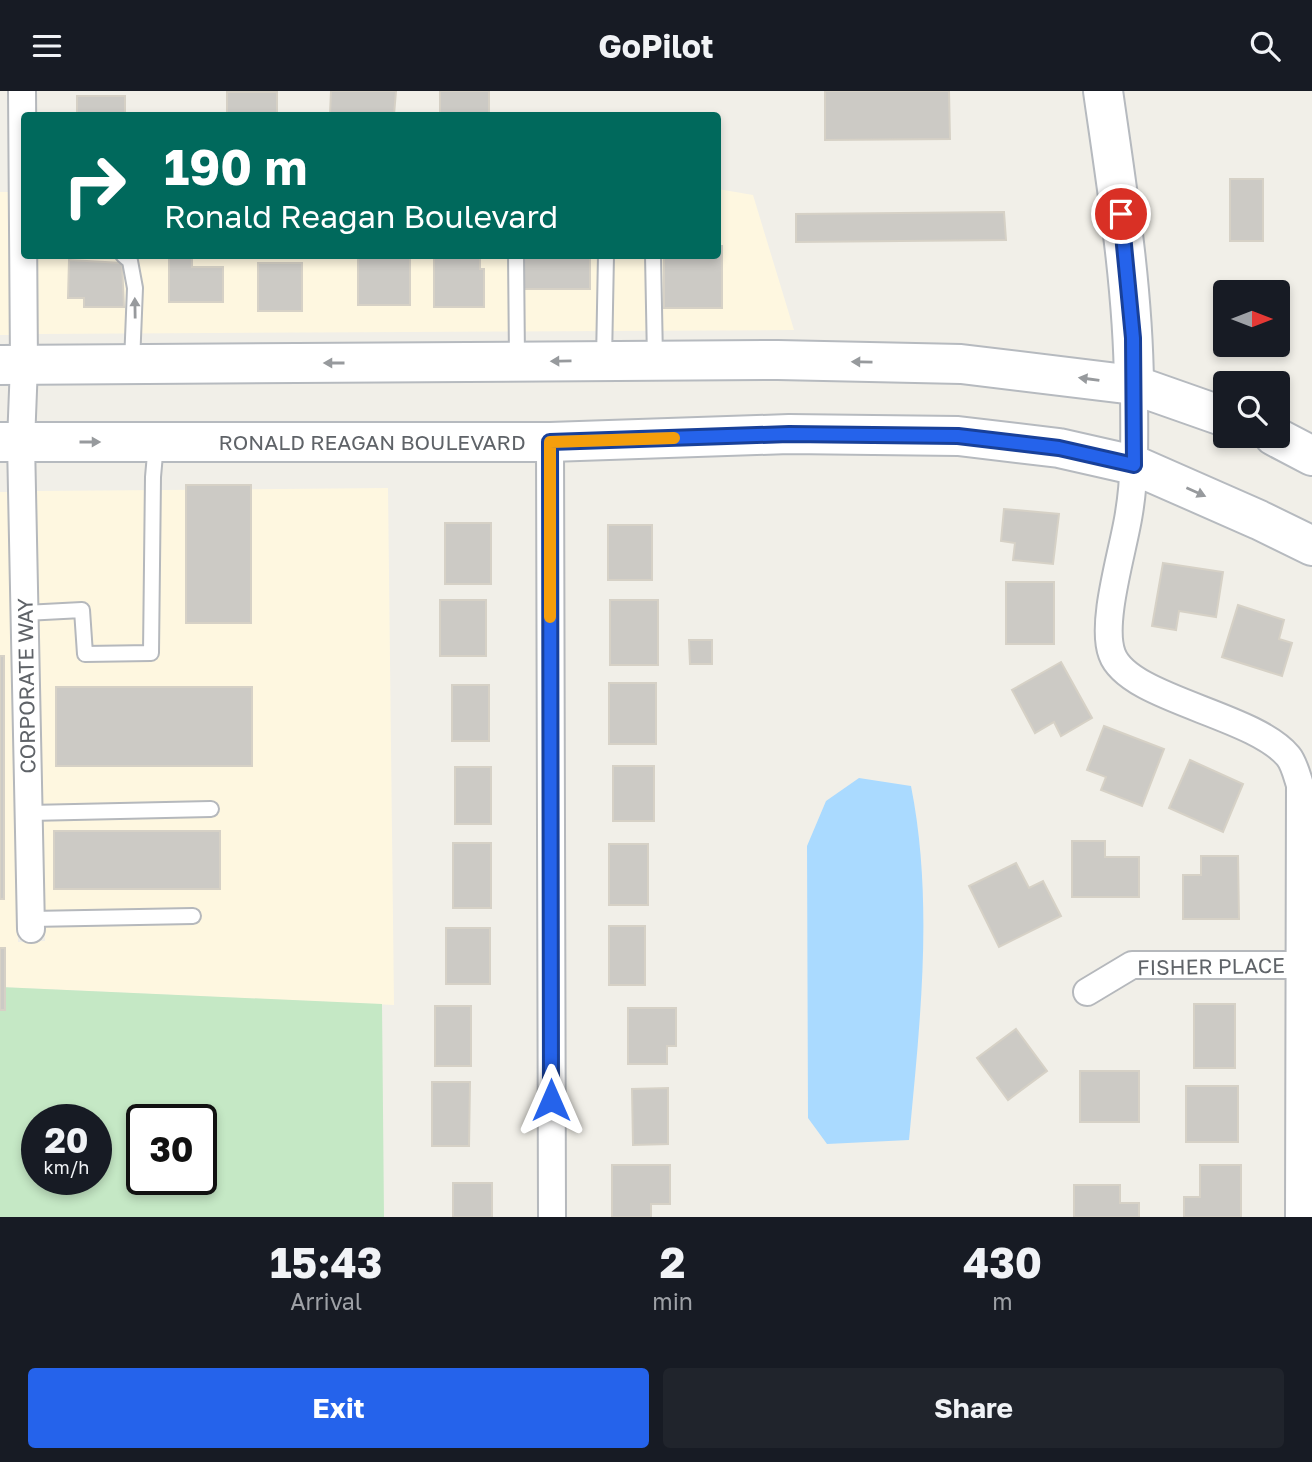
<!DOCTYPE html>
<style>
body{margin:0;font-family:"Golos Text",sans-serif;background:#20242c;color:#f1f3f6;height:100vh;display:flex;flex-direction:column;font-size:26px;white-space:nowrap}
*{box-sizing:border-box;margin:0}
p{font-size:23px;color:#9ea1a6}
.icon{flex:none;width:38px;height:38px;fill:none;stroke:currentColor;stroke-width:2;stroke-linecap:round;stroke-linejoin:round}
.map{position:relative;height:1126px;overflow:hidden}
.details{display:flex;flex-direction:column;background:#171b24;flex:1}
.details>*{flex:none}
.top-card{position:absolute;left:21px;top:21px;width:700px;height:147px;border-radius:7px;box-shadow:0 4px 10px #0003;background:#00695c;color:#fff;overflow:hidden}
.needle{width:46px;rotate:90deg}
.tools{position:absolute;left:1213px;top:189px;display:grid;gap:14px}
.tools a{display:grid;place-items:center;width:77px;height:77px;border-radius:7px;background:#171b24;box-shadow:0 4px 10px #0003;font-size:35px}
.speed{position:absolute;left:21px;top:1013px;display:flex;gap:14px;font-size:35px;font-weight:700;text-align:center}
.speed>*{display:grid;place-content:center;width:91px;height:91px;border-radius:50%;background:#171b24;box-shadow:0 4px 10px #0003;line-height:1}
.speed small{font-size:18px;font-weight:400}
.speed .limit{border:4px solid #111;border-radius:10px;background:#fff;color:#111}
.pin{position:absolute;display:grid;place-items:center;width:60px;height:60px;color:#fff;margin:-30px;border:4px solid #fff;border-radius:50%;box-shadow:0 2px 7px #0007}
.me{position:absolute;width:77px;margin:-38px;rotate:0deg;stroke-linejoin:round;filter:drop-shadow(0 0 5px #0008)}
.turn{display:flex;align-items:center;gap:24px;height:147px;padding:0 28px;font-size:32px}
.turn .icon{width:91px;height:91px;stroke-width:2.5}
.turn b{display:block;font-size:49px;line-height:60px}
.eta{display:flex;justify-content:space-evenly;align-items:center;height:119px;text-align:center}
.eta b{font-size:42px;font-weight:700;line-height:49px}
.action{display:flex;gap:14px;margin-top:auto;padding:14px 28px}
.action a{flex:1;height:80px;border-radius:7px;background:#2563eb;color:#fff;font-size:28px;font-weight:700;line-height:80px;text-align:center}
.action a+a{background:#20242c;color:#f1f3f6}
header{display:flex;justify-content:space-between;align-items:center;height:91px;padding:0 28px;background:#171b24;font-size:32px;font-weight:700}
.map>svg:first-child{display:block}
</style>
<header><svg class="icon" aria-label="menu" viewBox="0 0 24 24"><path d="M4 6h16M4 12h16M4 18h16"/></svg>GoPilot<svg class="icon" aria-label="search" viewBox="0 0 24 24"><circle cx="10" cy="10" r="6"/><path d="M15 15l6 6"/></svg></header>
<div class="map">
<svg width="1312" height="1126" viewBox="0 0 1312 1126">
<rect width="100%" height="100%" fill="#f1efe8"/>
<g fill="#fef7e0">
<polygon points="718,98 753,104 794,239 37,243 37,165 718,164"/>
<polygon points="0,101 9,101 10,244 0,244"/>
<polygon points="388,397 394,914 0,896 0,401 9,401 18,851 45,850 36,400"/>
</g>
<path fill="#c5e8c5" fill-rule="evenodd" d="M 0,896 L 382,913 L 384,1126 L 0,1126 ZM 37,1029 L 96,1029 L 96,1088 L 37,1088 ZM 142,1029 L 201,1029 L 201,1088 L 142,1088 Z"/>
<path fill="#aadaff" d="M 859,687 L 911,695 C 934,811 920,932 909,1049 L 827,1053 L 808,1027 L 807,755 L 826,710 Z"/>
<g fill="#cccac5" stroke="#d6d1c6" stroke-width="2">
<polygon points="331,0 396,0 394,24 330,24"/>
<rect x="440" y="0" width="49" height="24"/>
<polygon points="825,0 949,0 950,48 825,49"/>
<rect x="227" y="1" width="50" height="23"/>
<rect x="77" y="5" width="48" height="19"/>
<rect x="1230" y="88" width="33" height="62"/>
<polygon points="1004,121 1006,149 796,151 796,123"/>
<polygon points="718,155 722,155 722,217 664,217 664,164 718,164"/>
<polygon points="169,164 192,164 192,176 223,176 223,211 169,211"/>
<rect x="358" y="164" width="52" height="50"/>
<polygon points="434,164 480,164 480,178 484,178 484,216 434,216"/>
<rect x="524" y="164" width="66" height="34"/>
<polygon points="69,169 122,172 124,216 84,216 84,207 68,207"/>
<rect x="258" y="172" width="44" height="48"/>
<rect x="186" y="394" width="65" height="138"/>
<polygon points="1004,418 1059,423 1053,473 1013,469 1015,452 1001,450"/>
<rect x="445" y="432" width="46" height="61"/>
<rect x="608" y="434" width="44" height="55"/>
<polygon points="1163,472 1223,481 1216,526 1179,520 1176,539 1152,535"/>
<rect x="1006" y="491" width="48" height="62"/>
<rect x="440" y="509" width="46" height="56"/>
<rect x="610" y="509" width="48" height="65"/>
<polygon points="1238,514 1284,529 1279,548 1292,552 1282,585 1222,566"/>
<polygon points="689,549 712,549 712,573 690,573"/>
<rect x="0" y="565" width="4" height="243"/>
<polygon points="1061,571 1092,627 1061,645 1054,631 1035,642 1012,599"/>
<rect x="609" y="592" width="47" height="61"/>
<rect x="452" y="594" width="37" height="56"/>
<rect x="56" y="596" width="196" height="79"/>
<polygon points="1104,635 1164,658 1142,715 1101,699 1106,686 1087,679"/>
<polygon points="1190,669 1243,693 1223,741 1169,717"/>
<rect x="613" y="675" width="41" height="55"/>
<rect x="455" y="676" width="36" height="57"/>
<rect x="54" y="740" width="166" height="58"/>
<polygon points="1072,750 1105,750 1105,766 1139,766 1139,806 1072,806"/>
<rect x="453" y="752" width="38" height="65"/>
<rect x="609" y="753" width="39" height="61"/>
<polygon points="1201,765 1238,765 1239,828 1183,828 1183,784 1201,784"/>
<polygon points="1016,772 1029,797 1043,790 1061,825 999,856 969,795"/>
<rect x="609" y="835" width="36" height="59"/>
<rect x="446" y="837" width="44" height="56"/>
<rect x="0" y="857" width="5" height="62"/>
<rect x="1194" y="913" width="41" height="64"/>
<rect x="435" y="915" width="36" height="60"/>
<polygon points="628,917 676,917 676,955 667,955 667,973 628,973"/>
<polygon points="1016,938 1047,980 1008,1009 977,967"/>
<rect x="1080" y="980" width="59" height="51"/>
<polygon points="432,991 470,991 469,1055 432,1055"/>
<rect x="1186" y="995" width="52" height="56"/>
<polygon points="668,997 668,1053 633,1054 632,998"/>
<polygon points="612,1074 670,1074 670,1113 651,1113 651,1126 612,1126"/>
<polygon points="1200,1074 1241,1074 1241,1126 1184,1126 1184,1106 1200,1106"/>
<rect x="453" y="1092" width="39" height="34"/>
<polygon points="1074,1094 1120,1094 1120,1112 1139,1112 1139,1126 1074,1126"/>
</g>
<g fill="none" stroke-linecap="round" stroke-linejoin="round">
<defs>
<g id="lane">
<polyline points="123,164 130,170 135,197 132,272"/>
<polyline points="516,164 517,268"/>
<polyline points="653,164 655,268"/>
<polyline points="604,269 606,164"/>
<polyline points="25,522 82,519 85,563 151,562 153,386 156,352"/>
<polyline points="29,722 211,718"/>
<polyline points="31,828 193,825"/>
</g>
<g id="street">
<polyline points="22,0 24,274 21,351 31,838"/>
<path d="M 1134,294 C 1134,337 1136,380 1129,422 C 1124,457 1100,531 1112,563 C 1128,608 1253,623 1288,665 C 1294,672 1297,685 1300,694 L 1299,1126"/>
<polyline points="550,351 552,1126"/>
<polyline points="1087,901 1132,874 1299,874"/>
</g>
<g id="secondary">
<path d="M 1103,0 C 1117,98 1133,195 1134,294"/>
<polyline points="0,274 778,269 961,273 1134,294 1225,326"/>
<polyline points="1274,345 1312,365"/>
<polyline points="0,351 550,351 789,343 958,345 1059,357 1134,374 1259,429 1312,455"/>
</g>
</defs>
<use href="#lane" stroke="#b5b8bc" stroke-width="18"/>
<use href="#street" stroke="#b5b8bc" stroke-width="30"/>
<use href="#secondary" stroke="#b6babf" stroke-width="42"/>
<use href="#lane" stroke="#fff" stroke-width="14"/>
<use href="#street" stroke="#fff" stroke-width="26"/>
<use href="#secondary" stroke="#fff" stroke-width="38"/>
</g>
<defs><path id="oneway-solid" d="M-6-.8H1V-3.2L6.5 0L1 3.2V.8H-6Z" transform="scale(1.75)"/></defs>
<g fill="#979a9d">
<use href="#oneway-solid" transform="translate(135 217) rotate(-91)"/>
<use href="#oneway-solid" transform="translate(561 270) rotate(179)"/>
<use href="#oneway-solid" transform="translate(862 271) rotate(-179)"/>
<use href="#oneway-solid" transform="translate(334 272) rotate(180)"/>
<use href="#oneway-solid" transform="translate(1089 288) rotate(-172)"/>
<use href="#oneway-solid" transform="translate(90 351)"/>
<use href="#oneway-solid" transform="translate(1196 401) rotate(24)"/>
</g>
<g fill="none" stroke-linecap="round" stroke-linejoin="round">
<defs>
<polyline id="route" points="551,1009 550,351 789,343 958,345 1059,357 1134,374 1133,247 1121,123"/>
</defs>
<use href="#route" stroke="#184099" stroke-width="18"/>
<use href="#route" stroke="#2563eb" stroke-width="12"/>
<polyline stroke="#f59e0b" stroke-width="12" points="550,526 550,351 674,347"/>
</g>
<g text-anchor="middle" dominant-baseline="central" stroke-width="5" stroke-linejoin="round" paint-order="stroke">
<g font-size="21" fill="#5f6368" stroke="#fff">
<text x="372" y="351">RONALD REAGAN BOULEVARD</text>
<text transform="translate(26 595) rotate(-91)">CORPORATE WAY</text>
<text transform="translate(1211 875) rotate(-1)">FISHER PLACE</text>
</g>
</g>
</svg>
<div class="tools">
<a><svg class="needle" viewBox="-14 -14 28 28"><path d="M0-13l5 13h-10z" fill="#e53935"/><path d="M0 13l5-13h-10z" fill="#9ea1a6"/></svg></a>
<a><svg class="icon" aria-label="search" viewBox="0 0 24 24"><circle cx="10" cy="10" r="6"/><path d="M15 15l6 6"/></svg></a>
</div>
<div class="speed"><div>20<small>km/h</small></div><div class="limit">30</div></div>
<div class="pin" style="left:1121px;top:123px;background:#d93025"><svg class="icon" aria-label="arrive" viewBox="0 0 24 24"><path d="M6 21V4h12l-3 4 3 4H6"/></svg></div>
<svg class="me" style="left:551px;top:1009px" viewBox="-20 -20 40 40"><path d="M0-17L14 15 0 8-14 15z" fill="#2563eb" stroke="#fff" stroke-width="4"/></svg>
<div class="top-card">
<div class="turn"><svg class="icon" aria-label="right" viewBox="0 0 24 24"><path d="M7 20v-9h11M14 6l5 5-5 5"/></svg><div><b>190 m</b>Ronald Reagan Boulevard</div></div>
</div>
</div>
<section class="details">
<div class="eta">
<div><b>15:43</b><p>Arrival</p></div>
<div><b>2</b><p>min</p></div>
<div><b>430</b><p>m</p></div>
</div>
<div class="action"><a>Exit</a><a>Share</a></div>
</section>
